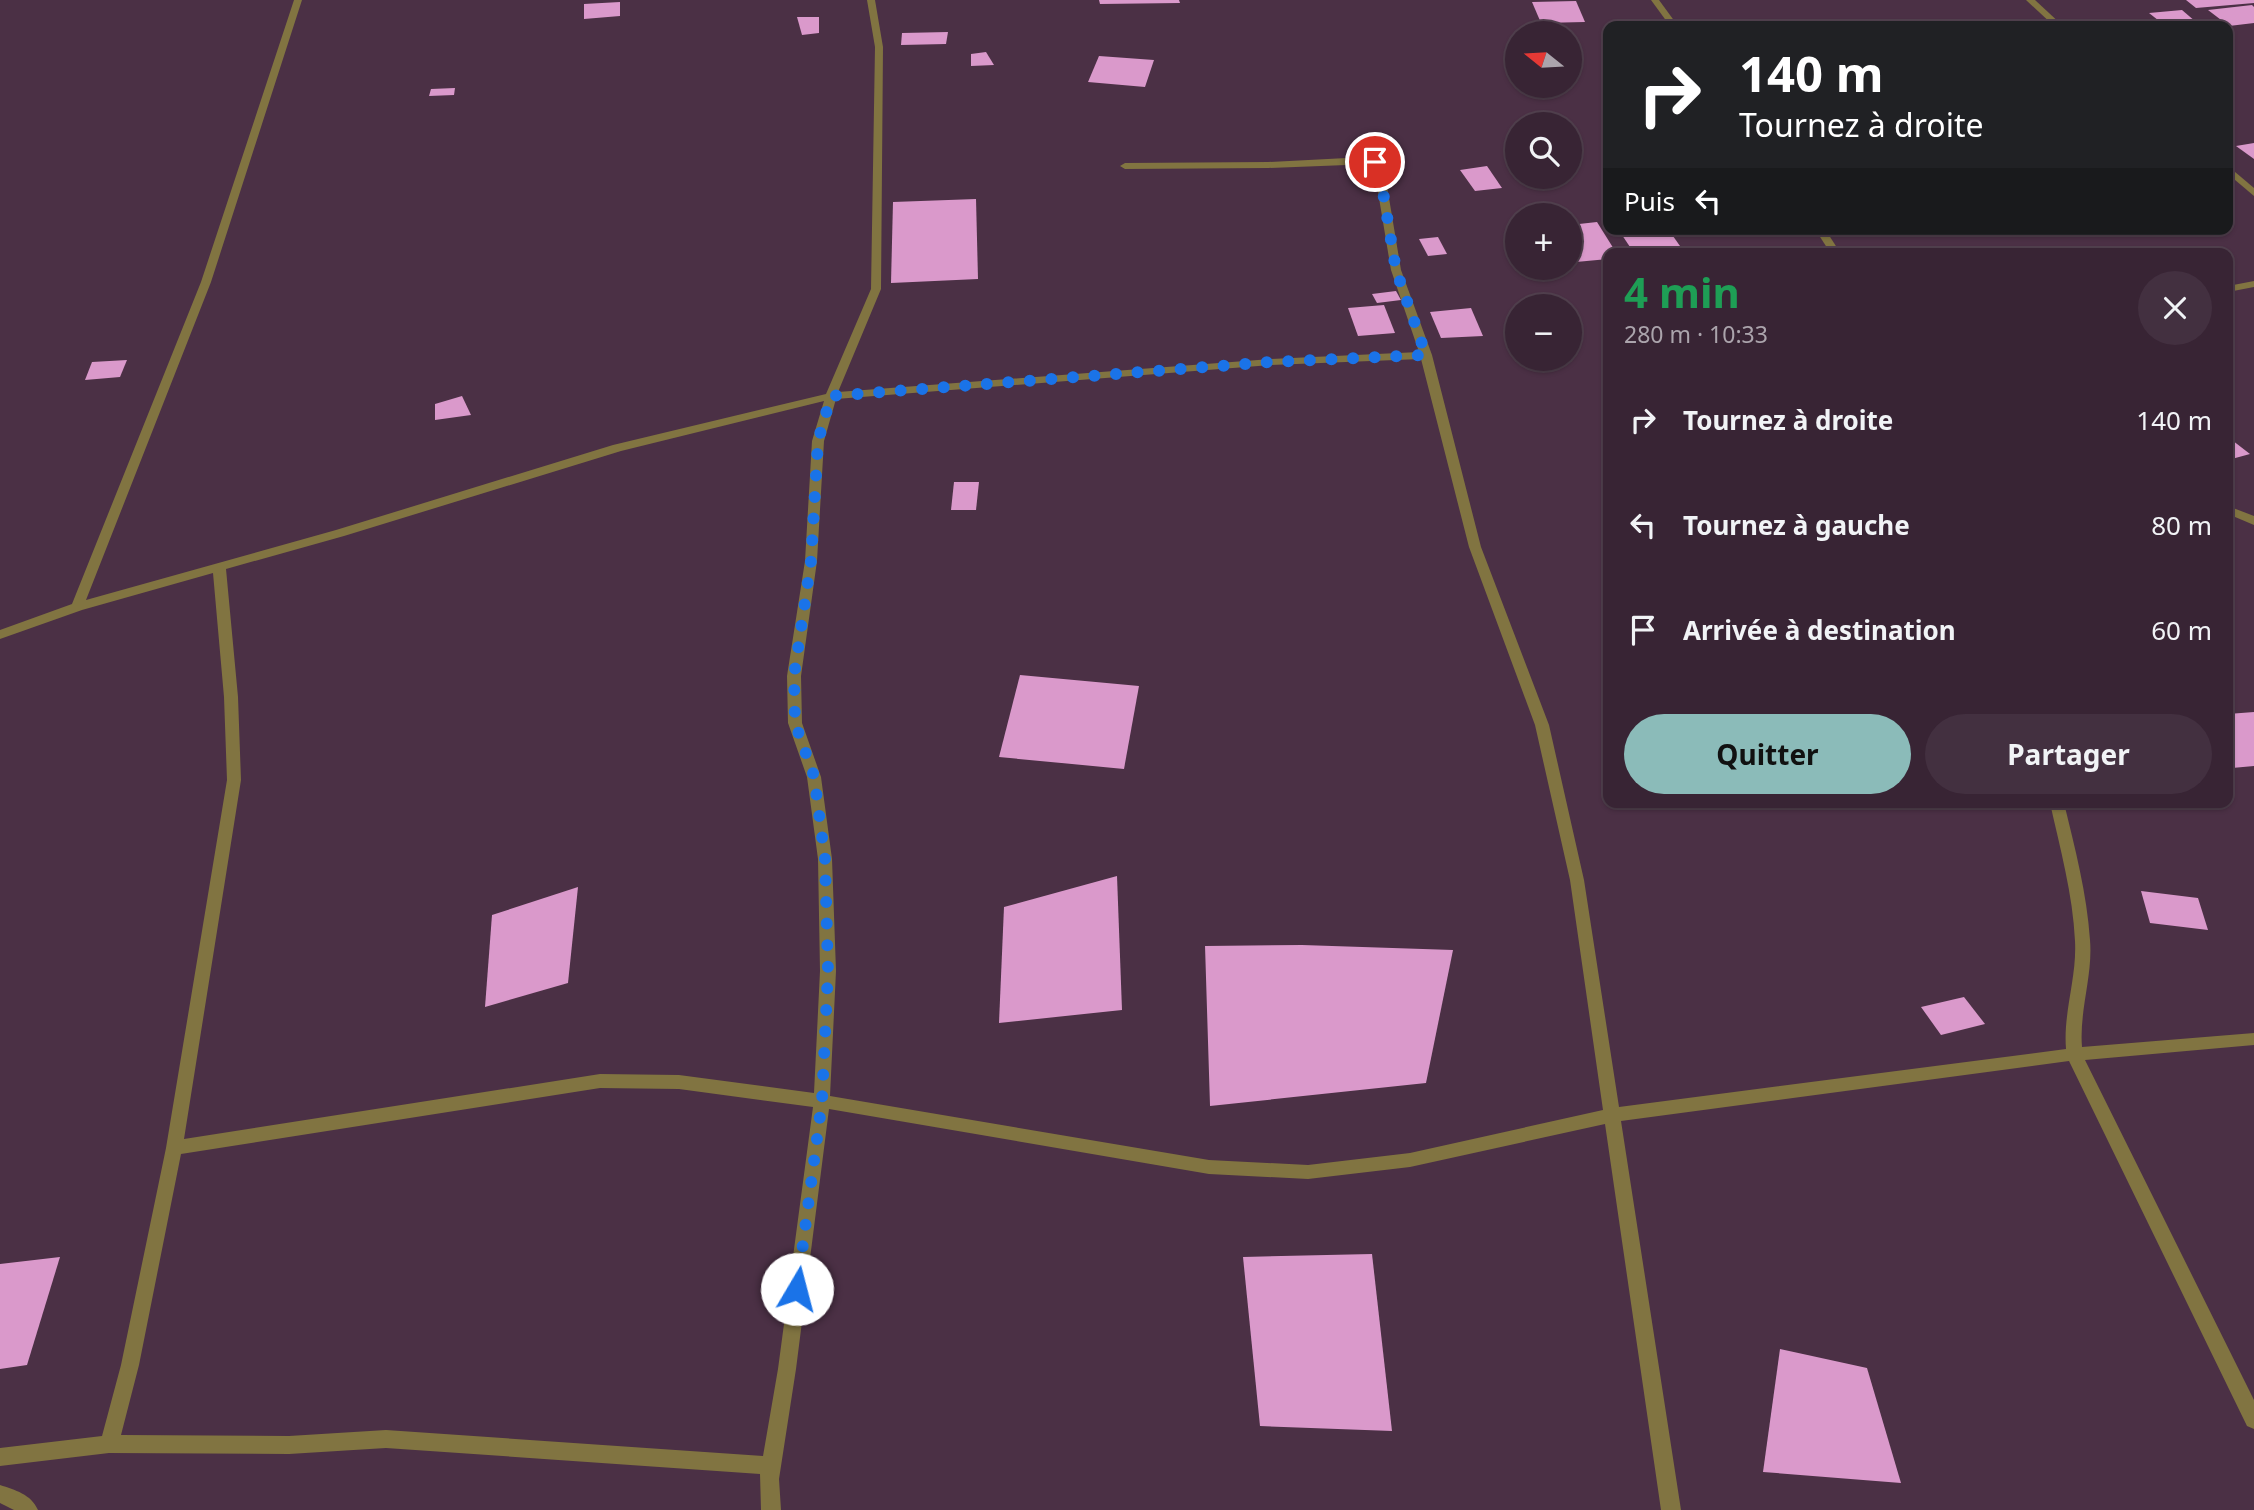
<!DOCTYPE html>
<html lang="fr">
<meta charset="utf-8">
<style>
body{margin:0;font-family:"Noto Sans",sans-serif;background:#433040;color:#f1f3f6;height:100vh;display:flex;flex-direction:column;font-size:26px;white-space:nowrap}
*{box-sizing:border-box;margin:0}
p{font-size:23px;color:#aba4ac}
.icon{flex:none;width:38px;height:38px;fill:none;stroke:currentColor;stroke-width:2;stroke-linecap:round;stroke-linejoin:round}
.map{position:relative;flex:1;overflow:hidden}
.drawer{position:absolute;left:1603px;top:248px;width:630px;height:560px;display:flex;flex-direction:column;background:#382434;border-radius:14px;box-shadow:0 2px 5px #0004,0 0 0 2px #52414f}
.drawer>*{flex:none}
.guide{position:absolute;left:1603px;top:21px;width:630px;height:214px;border-radius:14px;box-shadow:0 2px 5px #0004,0 0 0 2px #52414f;background:#202124;color:#fff;overflow:hidden}
.needle{width:46px;rotate:288deg}
.tools{position:absolute;left:1505px;top:21px;display:grid;gap:14px}
.tools a{display:grid;place-items:center;width:77px;height:77px;border-radius:50%;background:#382434;box-shadow:0 2px 5px #0004,0 0 0 2px #52414f;font-size:35px}
.pin{position:absolute;display:grid;place-items:center;width:60px;height:60px;color:#fff;margin:-30px;border:4px solid #fff;border-radius:50%;box-shadow:0 2px 7px #0007}
.me{position:absolute;width:77px;margin:-38px;rotate:8deg;stroke-linejoin:round;filter:drop-shadow(0 0 5px #0008)}
.turn{display:flex;align-items:center;gap:24px;height:147px;padding:0 21px;font-size:32px}
.turn .icon{width:91px;height:91px;stroke-width:2.5}
.turn b{display:block;font-size:49px;line-height:60px}
.then{display:flex;align-items:center;height:66px;padding:0 21px;background:#0003;gap:14px;font-size:26px}
.round{display:grid;place-items:center;flex:none;width:74px;height:74px;border-radius:37px;background:#433040}
.headline{display:flex;align-items:center;justify-content:space-between;height:119px;padding:0 21px}
h1{font-size:42px;font-weight:700;line-height:52px;color:#1e9e55}
.cta{display:flex;gap:14px;margin-top:auto;padding:14px 21px}
.cta a{flex:1;height:80px;border-radius:42px;background:#8bbbb9;color:#111;font-size:28px;font-weight:700;line-height:80px;text-align:center}
.cta a+a{background:#433040;color:#f1f3f6}
ul{padding:0;list-style:none}
li{display:flex;align-items:center;gap:21px;height:105px;padding:0 21px}
li div{flex:1}
li b{display:block;font-size:26px}
li em{font-style:normal}
.map>svg:first-child{display:block}
</style>
<div class="map">
<svg width="2254" height="1510" viewBox="0 0 2254 1510">
<rect width="100%" height="100%" fill="#4b3045"/>
<g fill="#da99cb">
<polygon points="1099,0 1179,0 1180,3 1100,4"/>
<polygon points="2186,0 2254,0 2254,3 2196,8"/>
<polygon points="1576,1 1585,22 1541,23 1532,2"/>
<polygon points="620,2 620,16 584,19 584,4"/>
<polygon points="2252,5 2254,7 2254,23 2229,26 2208,10"/>
<polygon points="2182,10 2196,22 2163,24 2149,13"/>
<polygon points="797,17 819,17 819,33 802,35"/>
<polygon points="948,32 946,44 901,45 902,33"/>
<polygon points="986,52 994,65 971,66 971,54"/>
<polygon points="1099,56 1154,60 1145,87 1088,82"/>
<polygon points="455,88 454,95 429,96 431,89"/>
<polygon points="2254,143 2254,159 2236,146"/>
<polygon points="1487,166 1502,188 1475,191 1460,170"/>
<polygon points="976,199 978,279 891,283 893,202"/>
<polygon points="1597,222 1617,254 1608,254 1608,259 1576,262 1570,251 1570,225"/>
<polygon points="1618,229 1668,229 1680,246 1632,250"/>
<polygon points="1438,237 1447,254 1428,256 1419,239"/>
<polygon points="1396,291 1401,300 1377,303 1372,294"/>
<polygon points="1384,305 1395,333 1358,336 1348,308"/>
<polygon points="1471,308 1483,336 1441,338 1430,312"/>
<polygon points="127,360 120,377 85,380 92,362"/>
<polygon points="462,396 471,415 435,420 435,404"/>
<polygon points="2228,437 2250,454 2228,460"/>
<polygon points="954,482 979,482 976,510 951,510"/>
<polygon points="1020,675 1139,686 1124,769 999,757"/>
<polygon points="2254,712 2254,766 2232,768 2228,761 2228,714"/>
<polygon points="1117,876 1122,1010 999,1023 1004,907"/>
<polygon points="578,887 568,983 485,1007 492,915"/>
<polygon points="2141,891 2198,898 2208,930 2150,923"/>
<polygon points="1302,945 1453,950 1426,1083 1210,1106 1205,946"/>
<polygon points="1964,997 1985,1024 1941,1035 1921,1007"/>
<polygon points="1372,1254 1392,1431 1260,1426 1243,1257"/>
<polygon points="60,1257 27,1365 0,1369 0,1264"/>
<polygon points="1780,1349 1867,1368 1901,1483 1763,1472"/>
</g>
<g fill="none" stroke-linecap="round" stroke-linejoin="round">
<g fill="#817441" fill-rule="evenodd">
<path d="M 294,0 L 302,0 L 211,282 L 86,600 L 336,530 L 613,445 L 826,394 L 871,289 L 875,47 L 867,0 L 875,0 L 883,47 L 881,289 L 838,392 L 1271,359 L 1419,352 L 1391,270 L 1374,168 L 1372,164 L 1268,168 L 1125,169 L 1120,166 L 1125,163 L 1268,162 L 1366,157 L 1378,160 L 1384,168 L 1401,270 L 1432,355 L 1481,547 L 1549,725 L 1584,880 L 1619,1107 L 2066,1049 C 2063,1012 2077,978 2075,941 C 2073,895 2060,848 2050,803 L 2064,803 C 2075,848 2087,894 2090,940 C 2093,976 2079,1011 2082,1047 L 2254,1033 L 2254,1045 L 2085,1060 L 2254,1400 L 2254,1429 L 2247,1426 L 2069,1061 L 1621,1121 L 1681,1510 L 1661,1510 L 1605,1124 L 1410,1167 L 1308,1179 L 1209,1174 L 829,1109 L 796,1369 L 779,1479 L 781,1510 L 761,1510 L 760,1474 L 386,1448 L 289,1454 L 109,1453 L 0,1466 L 0,1448 L 102,1436 L 121,1365 L 166,1148 L 227,780 L 224,697 L 213,573 L 82,610 L 0,639 L 0,630 L 72,604 L 201,282 ZM 1421,359 L 1469,547 L 1535,725 L 1570,880 L 1603,1110 L 1410,1153 L 1308,1165 L 1209,1160 L 830,1096 L 836,971 L 832,859 L 821,777 L 802,723 L 801,676 L 817,561 L 824,441 L 836,399 L 1271,365 ZM 824,401 L 812,441 L 805,561 L 787,676 L 788,723 L 807,777 L 818,859 L 820,971 L 814,1093 L 679,1075 L 600,1074 L 184,1139 L 241,780 L 238,697 L 226,569 L 344,536 L 621,451 ZM 600,1088 L 679,1089 L 813,1107 L 778,1369 L 763,1456 L 386,1430 L 289,1436 L 121,1435 L 139,1365 L 181,1154 Z"/>
<polygon points="1651,0 1659,0 1678,26 1670,26"/>
<polygon points="2026,0 2035,0 2063,26 2054,26"/>
<polygon points="2228,166 2254,188 2254,196 2228,174"/>
<polygon points="1815,229 1825,229 1841,254 1831,254"/>
<polygon points="2254,281 2254,287 2228,292 2228,286"/>
<polygon points="2228,506 2254,516 2254,525 2228,514"/>
<path d="M 0,1485 C 15,1490 31,1494 38,1510 L 14,1510 L 0,1503 Z"/>
</g>
</g>
<g fill="none" stroke-linecap="round" stroke-linejoin="round">
<polyline stroke="#1a73e8" stroke-width="12" stroke-dasharray="0 21.6" points="797,1289 822,1101 828,971 825,859 814,776 795,723 794,676 811,561 818,441 831,396 1271,362 1426,355 1396,270 1379,168 1375,162"/>
</g>
</svg>
<div class="tools">
<a><svg class="needle" viewBox="-14 -14 28 28"><path d="M0-13l5 13h-10z" fill="#e53935"/><path d="M0 13l5-13h-10z" fill="#aba4ac"/></svg></a>
<a><svg class="icon" aria-label="search" viewBox="0 0 24 24"><circle cx="10" cy="10" r="6"/><path d="M15 15l6 6"/></svg></a>
<a>+</a>
<a>−</a>
</div>
<div class="pin" style="left:1375px;top:162px;background:#d93025"><svg class="icon" aria-label="arrive" viewBox="0 0 24 24"><path d="M6 21V4h12l-3 4 3 4H6"/></svg></div>
<svg class="me" style="left:797px;top:1289px" viewBox="-20 -20 40 40"><circle r="19" fill="#fff"/><path d="M0-13L10 11 0 6-10 11z" fill="#1a73e8"/></svg>
<div class="guide">
<div class="turn"><svg class="icon" aria-label="right" viewBox="0 0 24 24"><path d="M7 20v-9h11M14 6l5 5-5 5"/></svg><div><b>140 m</b>Tournez à droite</div></div>
<div class="then">Puis<svg class="icon" aria-label="left" viewBox="0 0 24 24"><path d="M17 20v-9H6M10 6l-5 5 5 5"/></svg></div>
</div>
<section class="drawer">
<div class="headline"><div><h1>4 min</h1><p>280 m · 10:33</p></div><a class="round"><svg class="icon" aria-label="close" viewBox="0 0 24 24"><path d="M6 6l12 12M18 6L6 18"/></svg></a></div>
<ul>
<li><svg class="icon" aria-label="right" viewBox="0 0 24 24"><path d="M7 20v-9h11M14 6l5 5-5 5"/></svg><div><b>Tournez à droite</b></div><em>140 m</em></li>
<li><svg class="icon" aria-label="left" viewBox="0 0 24 24"><path d="M17 20v-9H6M10 6l-5 5 5 5"/></svg><div><b>Tournez à gauche</b></div><em>80 m</em></li>
<li><svg class="icon" aria-label="arrive" viewBox="0 0 24 24"><path d="M6 21V4h12l-3 4 3 4H6"/></svg><div><b>Arrivée à destination</b></div><em>60 m</em></li>
</ul>
<div class="cta"><a>Quitter</a><a>Partager</a></div>
</section>
</div>
